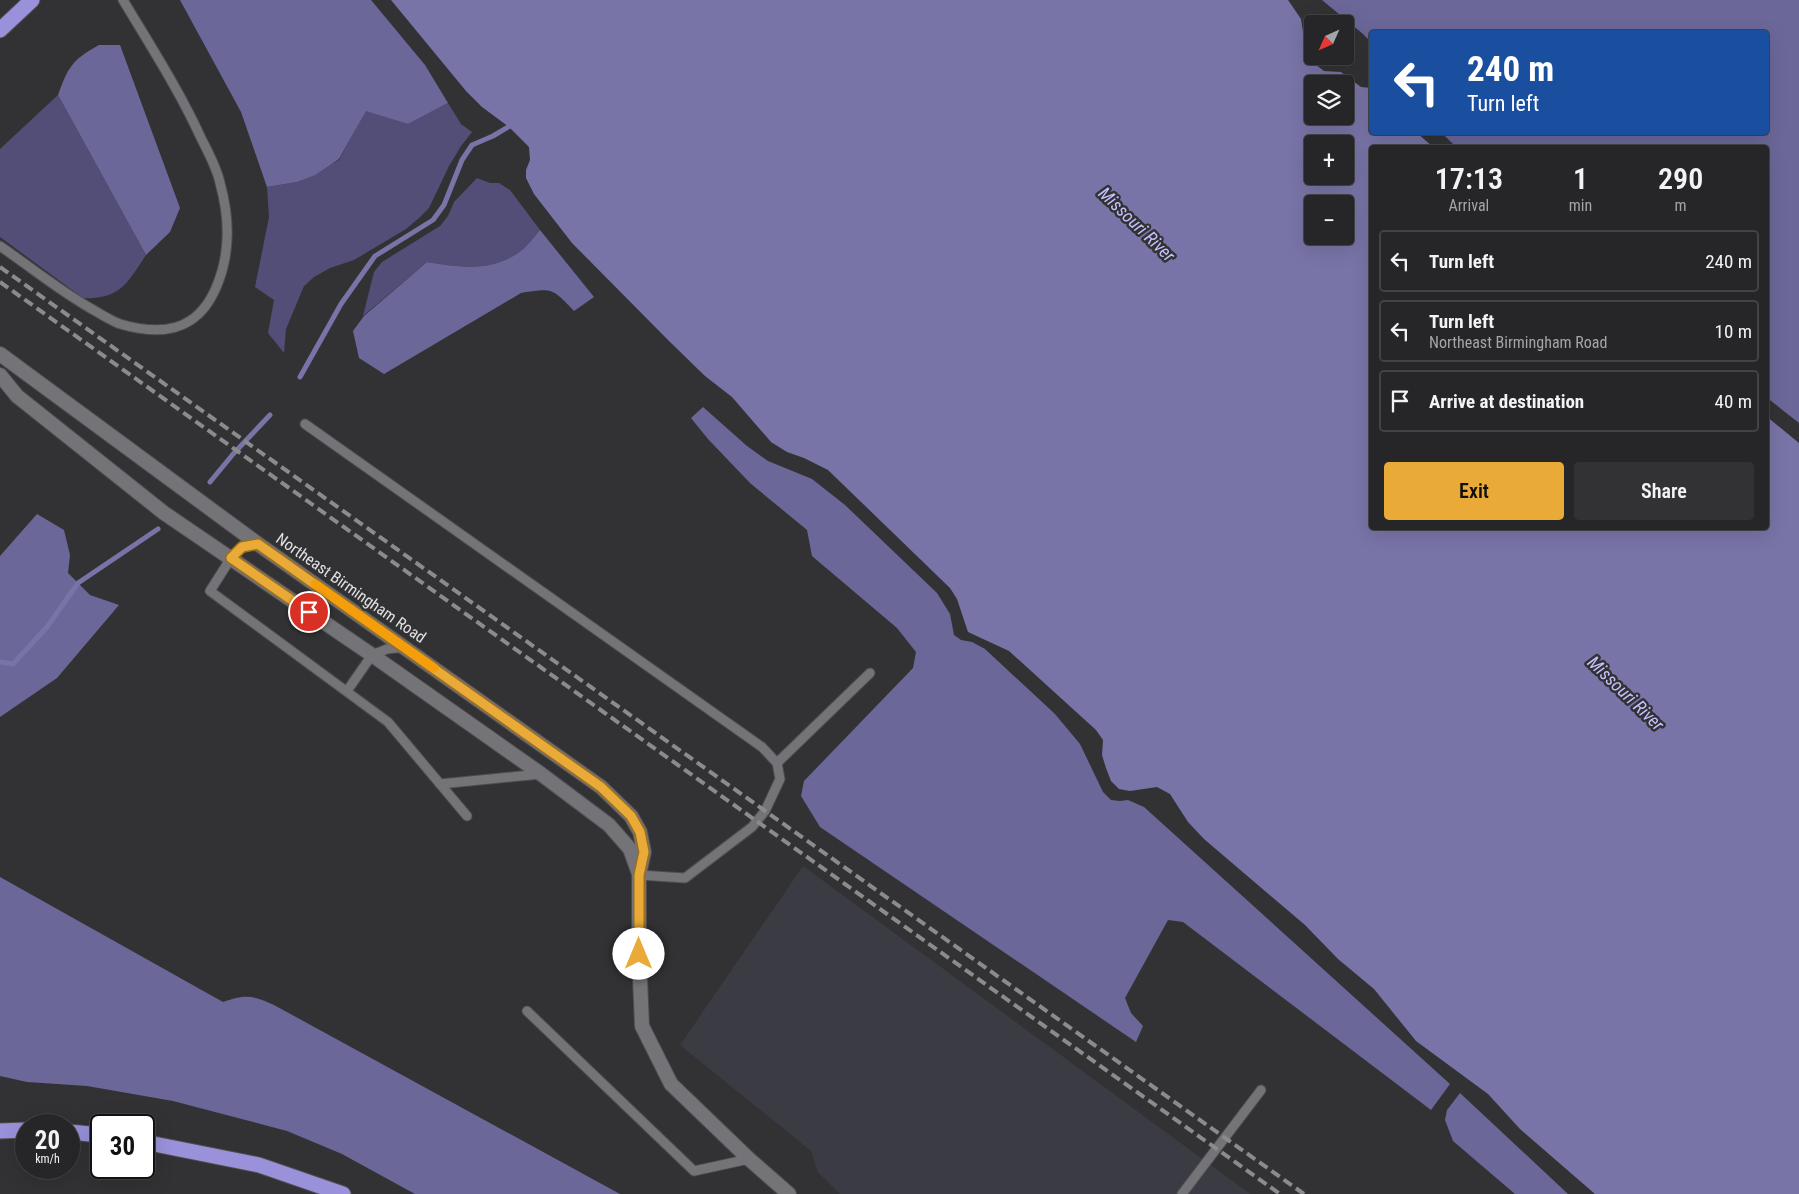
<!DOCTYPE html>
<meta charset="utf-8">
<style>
body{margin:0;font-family:"Roboto Condensed",sans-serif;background:#323234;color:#f1f3f6;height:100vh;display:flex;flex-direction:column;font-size:19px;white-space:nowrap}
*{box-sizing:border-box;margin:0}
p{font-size:16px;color:#a4a5a8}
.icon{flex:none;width:28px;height:28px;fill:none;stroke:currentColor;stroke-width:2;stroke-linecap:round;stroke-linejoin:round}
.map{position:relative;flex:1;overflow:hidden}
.details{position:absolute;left:1369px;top:145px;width:400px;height:385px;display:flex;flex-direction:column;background:#262628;border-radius:5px;box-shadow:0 5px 20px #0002,0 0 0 1px #424345}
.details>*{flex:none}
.banner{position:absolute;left:1369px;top:30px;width:400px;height:105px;border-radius:5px;box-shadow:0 5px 20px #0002,0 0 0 1px #424345;background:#1a4fa0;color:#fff;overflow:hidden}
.needle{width:32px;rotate:225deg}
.buttons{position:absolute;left:1304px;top:15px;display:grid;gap:10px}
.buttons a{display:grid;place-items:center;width:50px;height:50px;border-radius:5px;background:#262628;box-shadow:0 5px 20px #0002,0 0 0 1px #424345;font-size:25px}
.speed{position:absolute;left:15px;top:1114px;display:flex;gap:10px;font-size:25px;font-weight:700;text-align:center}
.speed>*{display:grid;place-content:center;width:65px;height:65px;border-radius:50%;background:#262628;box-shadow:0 5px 20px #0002,0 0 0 1px #424345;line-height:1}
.speed small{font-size:12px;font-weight:400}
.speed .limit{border:2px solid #111;border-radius:8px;background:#fff;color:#111}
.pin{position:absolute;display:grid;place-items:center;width:42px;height:42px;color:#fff;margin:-21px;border:2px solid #fff;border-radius:50%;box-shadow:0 1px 5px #0007}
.me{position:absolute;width:55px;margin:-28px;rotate:0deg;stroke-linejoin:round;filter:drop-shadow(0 0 4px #0008)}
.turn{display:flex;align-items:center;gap:18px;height:105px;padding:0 15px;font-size:22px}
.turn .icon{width:65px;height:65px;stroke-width:2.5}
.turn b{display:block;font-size:35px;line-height:42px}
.eta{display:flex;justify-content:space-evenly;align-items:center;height:85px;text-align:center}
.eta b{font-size:30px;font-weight:600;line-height:35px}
.button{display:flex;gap:10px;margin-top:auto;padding:10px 15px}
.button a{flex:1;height:58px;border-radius:5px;background:#eaaa38;color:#111;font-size:20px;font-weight:600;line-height:58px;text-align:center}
.button a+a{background:#323234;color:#f1f3f6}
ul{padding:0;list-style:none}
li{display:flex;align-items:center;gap:15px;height:62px;margin:0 10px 8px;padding:0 5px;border:2px solid #424345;border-radius:5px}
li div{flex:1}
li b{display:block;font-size:19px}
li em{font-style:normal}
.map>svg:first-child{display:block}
</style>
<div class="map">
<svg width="1799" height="1194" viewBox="0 0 1799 1194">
<rect width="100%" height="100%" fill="#323235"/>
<polygon fill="#3b3b44" points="803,866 1250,1194 840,1194 818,1172 811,1151 680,1045"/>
<g fill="#524e78">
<path d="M 58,95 L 146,255 C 128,282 120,300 83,298 L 0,237 L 0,149 Z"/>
<polygon points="448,103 461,124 472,132 461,146 449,166 429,208 419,218 406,229 354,260 330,268 314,277 304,286 286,329 284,353 268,333 274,300 255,287 269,217 267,187 297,182 339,160 366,110 408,124"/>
<path d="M 477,178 L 490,183 L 499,183 L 510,190 L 540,230 C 534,237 528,245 522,250 C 492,273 460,267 427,262 L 363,316 L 374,272 L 382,262 L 440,226 L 448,216 L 454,202 Z"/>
</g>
<g fill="#6b6799">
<polygon points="180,0 371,0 425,65 448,103 408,124 366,111 339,159 315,175 297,182 267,187 241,112"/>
<polygon points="1322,0 1799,0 1799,423 1766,397 1766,148 1457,148 1442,133 1766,132 1766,32 1371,32 1371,42 1363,34"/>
<path d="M 99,45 L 120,45 L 180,208 L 170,232 L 146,255 L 58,95 C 68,67 72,60 99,45 Z"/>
<path d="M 540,230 L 594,297 L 574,311 C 552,288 553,288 521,293 L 384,374 L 359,358 L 353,331 L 364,316 L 427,262 C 460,267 492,273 522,250 C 528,245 534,237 540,230 Z"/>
<polygon points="703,407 747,446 768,461 812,479 845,505 937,593 950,614 954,635 961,640 972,642 985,649 1055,714 1080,744 1103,792 1111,800 1120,801 1128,800 1144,807 1450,1084 1431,1110 1183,922 1168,920 1125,998 1131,1013 1143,1026 1136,1042 820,827 801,796 804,781 913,668 916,652 897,628 812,556 807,530 750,483 708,439 691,418"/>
<polygon points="37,514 64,530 70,555 68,573 90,595 119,605 57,678 0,717 0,556"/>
<path d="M 0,877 L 223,1002 C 246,994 252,995 274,1005 L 620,1194 L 415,1194 L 342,1154 L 287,1131 L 173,1101 L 87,1086 L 27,1082 L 0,1076 Z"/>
<polygon points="1460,1093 1568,1194 1515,1194 1453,1141 1445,1120 1447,1110"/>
</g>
<path fill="#7874a7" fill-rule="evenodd" d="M 391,0 L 1288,0 L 1301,19 L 1307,58 L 1324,71 L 1341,72 L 1361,87 L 1371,88 L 1371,132 L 1417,133 L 1433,147 L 1371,148 L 1371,528 L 1766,528 L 1766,416 L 1799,443 L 1799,1194 L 1595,1194 L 1520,1129 L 1488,1094 L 1416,1041 L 1374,989 L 1338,959 L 1305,925 L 1204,839 L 1188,822 L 1170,794 L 1157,787 L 1130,791 L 1119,789 L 1111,781 L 1106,768 L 1102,755 L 1103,740 L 1096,730 L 1009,651 L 968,632 L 957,599 L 950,588 L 828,470 L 804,458 L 787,452 L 771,442 L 732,397 L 705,376 L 669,341 L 572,243 L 534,194 L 526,178 L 526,170 L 530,160 L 529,147 L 509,127 L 482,107 L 466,91 ZM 1312,84 L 1345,84 L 1345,116 L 1312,116 ZM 1312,144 L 1345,144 L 1345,176 L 1312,176 ZM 1312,204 L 1345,204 L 1345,236 L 1312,236 Z"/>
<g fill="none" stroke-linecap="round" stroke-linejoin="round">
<g stroke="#7874a7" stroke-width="5">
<polyline points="300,377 341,304 375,256 433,220 444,205 462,160 472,145 493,136 513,124"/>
<polyline points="210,482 234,453 270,415"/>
<polyline points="0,662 13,664 47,627 78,583 158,529"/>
</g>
<defs>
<g id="service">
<path d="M 0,246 C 32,268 62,293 97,312 C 104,316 112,321 120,324 C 161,336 196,332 215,290 C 231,255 230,219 220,183 C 217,168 208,152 201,138 C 179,90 150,45 123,0"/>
<polyline points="305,424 762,747 777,763 780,779 765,811 752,827 685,878 639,875"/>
<polyline points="258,544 242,547 231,558 210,591 388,722 467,816"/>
<polyline points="347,691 372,655 387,649 405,647"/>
<polyline points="777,763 870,673"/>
<polyline points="440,784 541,774"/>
<polyline points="527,1011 694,1171 749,1159"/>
<polyline points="1182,1194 1261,1090"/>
</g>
<g id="minor">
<polyline points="0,354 258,544 601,787 631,816 640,832 644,852 639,875 639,954 642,1026 671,1084 749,1159 789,1194"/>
<polyline points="0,375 17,396 164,513 372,655 541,774 609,825 630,849 639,874"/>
</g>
<g id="motorway">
<polyline points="0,30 32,0"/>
<polyline points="0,1131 26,1130"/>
<polyline points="69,1132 101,1135"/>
<polyline points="144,1142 259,1165 343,1194"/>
</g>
</defs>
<use href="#service" stroke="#4e4e51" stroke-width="11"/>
<use href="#minor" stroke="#4e4e51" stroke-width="16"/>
<use href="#motorway" stroke="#4e4e51" stroke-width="17"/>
<use href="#service" stroke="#747478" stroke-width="9"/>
<use href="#minor" stroke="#747478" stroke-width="14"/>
<use href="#motorway" stroke="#9992db" stroke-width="15"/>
<g stroke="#8b8b8d" stroke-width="4" stroke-dasharray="10 5" stroke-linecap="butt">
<polyline points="0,267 1304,1194"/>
<polyline points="0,282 1280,1194"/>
</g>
</g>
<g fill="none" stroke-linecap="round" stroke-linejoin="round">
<defs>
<polyline id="route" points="309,612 231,558 242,547 258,544 601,787 631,816 640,832 644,852 639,875 639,954"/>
</defs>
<use href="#route" stroke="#986e24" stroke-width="12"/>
<use href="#route" stroke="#eaaa38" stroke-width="9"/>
<polyline stroke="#f59e0b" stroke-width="9" points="315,584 434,668"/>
</g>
<g text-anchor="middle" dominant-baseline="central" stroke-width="5" stroke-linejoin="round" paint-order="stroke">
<g font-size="16" fill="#e2e2e4" stroke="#323235">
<text transform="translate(351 588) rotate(35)">Northeast Birmingham Road</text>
</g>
<g font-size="18" font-style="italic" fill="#c4c0fe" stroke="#323235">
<text transform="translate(1137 224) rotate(44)">Missouri River</text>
<text transform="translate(1626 693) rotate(44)">Missouri River</text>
</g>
</g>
</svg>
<div class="buttons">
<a><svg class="needle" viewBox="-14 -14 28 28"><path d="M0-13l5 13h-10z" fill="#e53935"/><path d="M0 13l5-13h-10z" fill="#a4a5a8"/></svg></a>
<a><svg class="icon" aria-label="layers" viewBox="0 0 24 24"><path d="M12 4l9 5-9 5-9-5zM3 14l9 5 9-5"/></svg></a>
<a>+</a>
<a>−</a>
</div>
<div class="speed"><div>20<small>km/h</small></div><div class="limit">30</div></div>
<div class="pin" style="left:309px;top:612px;background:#d93025"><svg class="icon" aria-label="arrive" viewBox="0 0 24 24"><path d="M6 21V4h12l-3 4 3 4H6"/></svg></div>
<svg class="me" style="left:639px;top:954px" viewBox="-20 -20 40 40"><circle r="19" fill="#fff"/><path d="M0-13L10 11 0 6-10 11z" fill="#eaaa38"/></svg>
<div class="banner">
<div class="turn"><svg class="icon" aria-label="left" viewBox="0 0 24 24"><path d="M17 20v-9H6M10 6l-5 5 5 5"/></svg><div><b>240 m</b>Turn left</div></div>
</div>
<section class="details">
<div class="eta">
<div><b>17:13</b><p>Arrival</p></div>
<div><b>1</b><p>min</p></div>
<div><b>290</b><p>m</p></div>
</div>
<ul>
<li><svg class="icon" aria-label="left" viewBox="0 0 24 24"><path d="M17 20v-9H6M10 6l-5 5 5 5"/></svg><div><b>Turn left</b></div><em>240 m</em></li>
<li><svg class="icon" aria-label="left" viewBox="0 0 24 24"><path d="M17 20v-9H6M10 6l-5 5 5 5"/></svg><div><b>Turn left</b><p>Northeast Birmingham Road</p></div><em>10 m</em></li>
<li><svg class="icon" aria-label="arrive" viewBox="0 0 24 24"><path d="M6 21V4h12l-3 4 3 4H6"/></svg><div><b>Arrive at destination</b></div><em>40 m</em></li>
</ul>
<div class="button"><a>Exit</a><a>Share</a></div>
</section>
</div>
